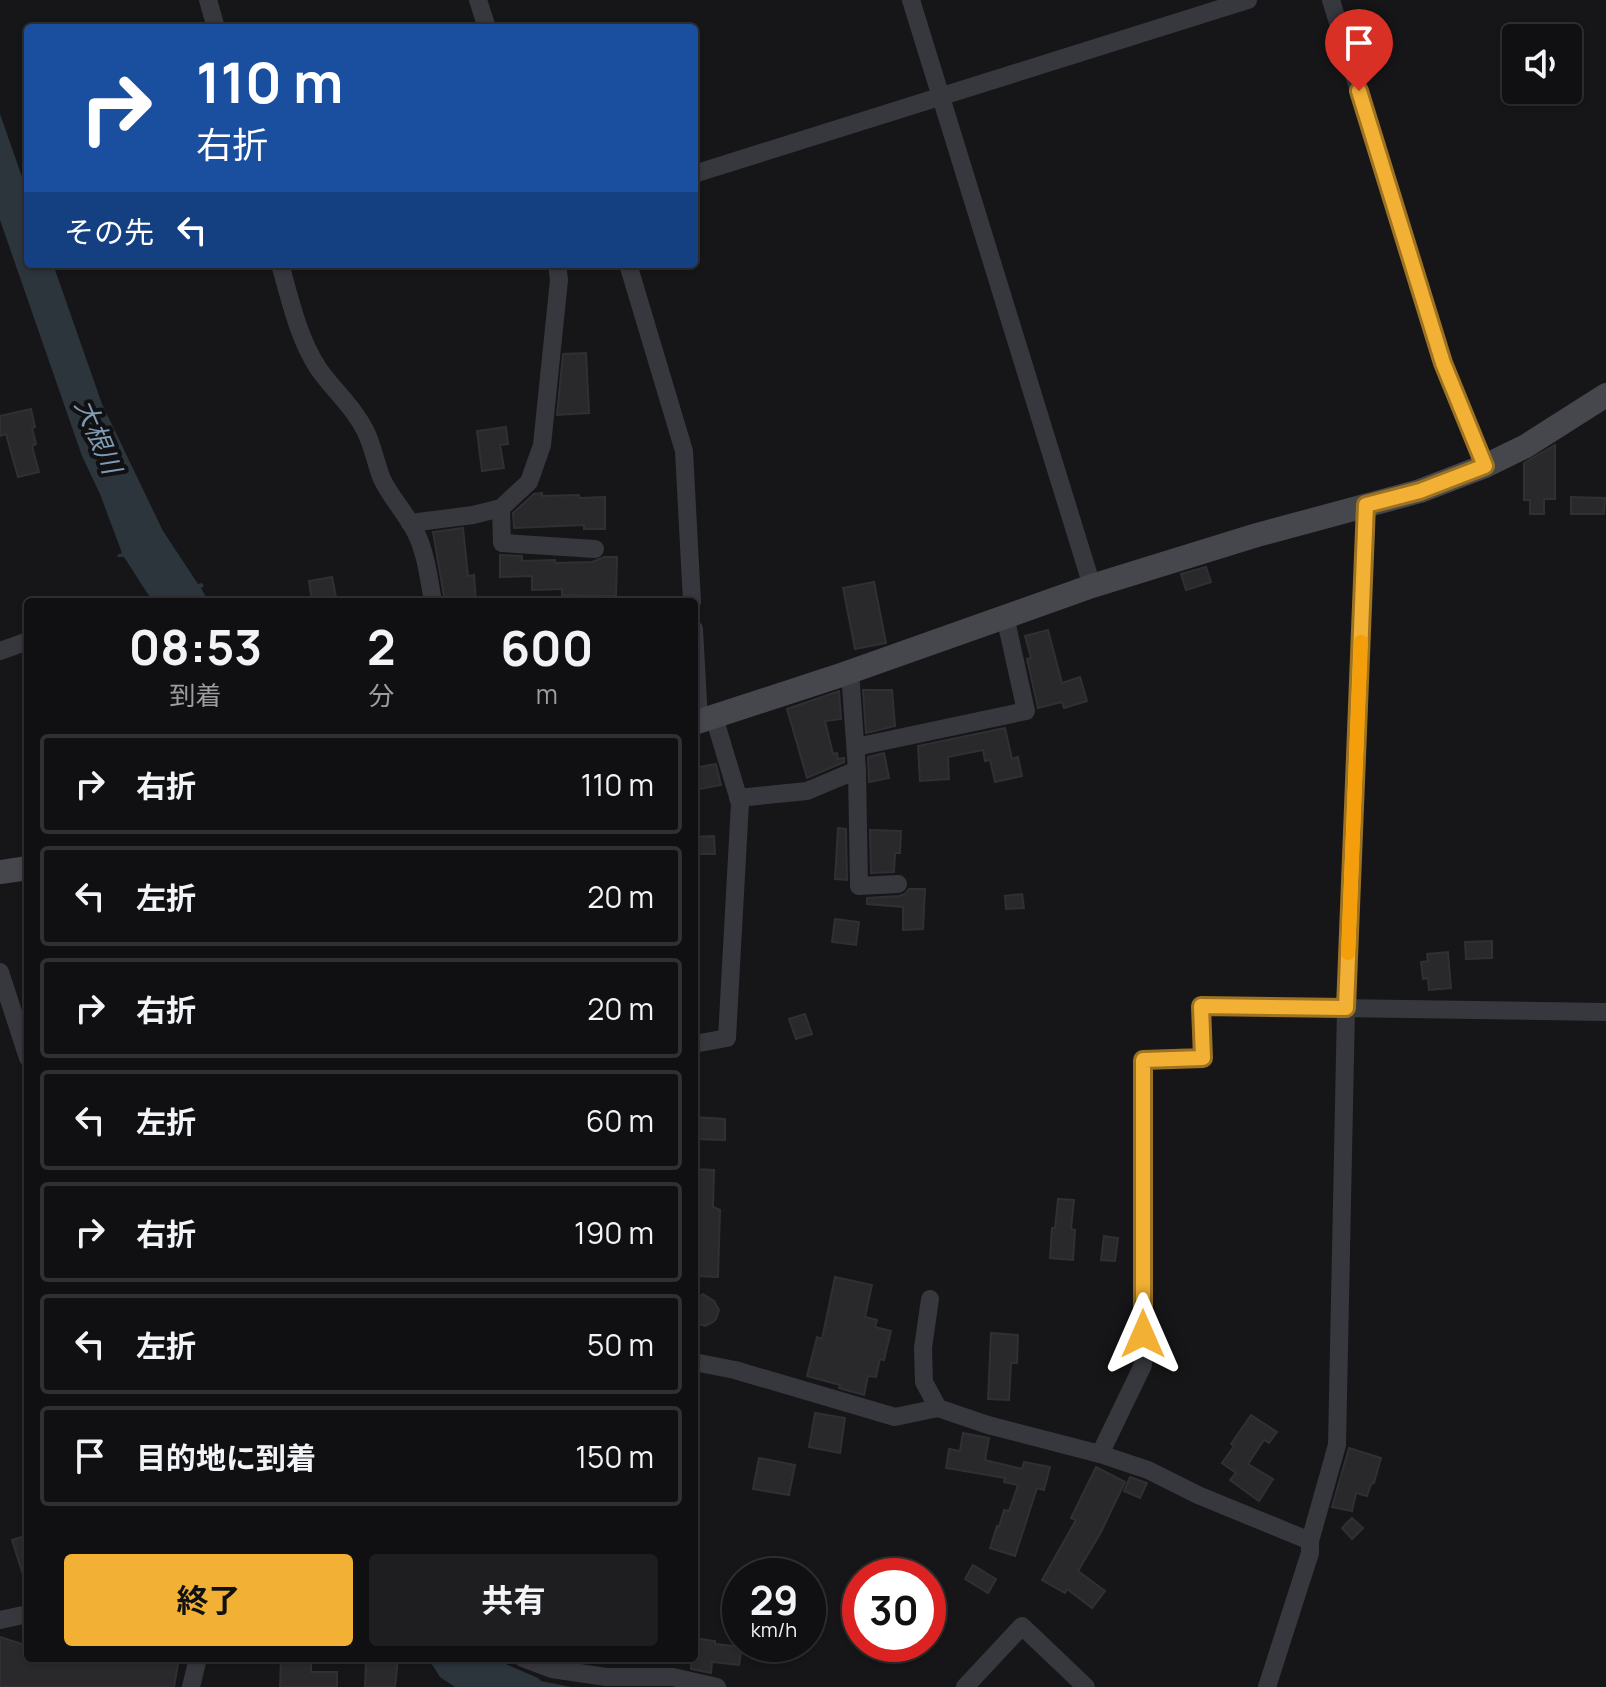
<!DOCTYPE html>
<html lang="ja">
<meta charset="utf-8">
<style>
body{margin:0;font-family:Manrope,"Noto Sans JP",sans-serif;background:#1e1e20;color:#f1f3f6;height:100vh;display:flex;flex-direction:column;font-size:30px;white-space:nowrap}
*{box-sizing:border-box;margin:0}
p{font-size:26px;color:#9c9d9f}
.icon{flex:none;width:44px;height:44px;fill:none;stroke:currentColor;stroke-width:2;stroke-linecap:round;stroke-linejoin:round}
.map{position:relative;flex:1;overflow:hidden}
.side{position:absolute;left:24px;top:598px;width:674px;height:1064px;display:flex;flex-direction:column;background:#101012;border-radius:8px;box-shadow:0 2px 6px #0004,0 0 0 2px #303032}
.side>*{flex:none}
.top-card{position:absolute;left:24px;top:24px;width:674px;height:244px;border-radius:8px;box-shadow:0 2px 6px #0004,0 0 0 2px #303032;background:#1a4fa0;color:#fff;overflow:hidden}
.fabs{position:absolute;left:1502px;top:24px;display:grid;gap:16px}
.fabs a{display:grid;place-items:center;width:80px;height:80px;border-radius:8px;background:#101012;box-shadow:0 2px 6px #0004,0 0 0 2px #303032;font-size:40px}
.speed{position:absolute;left:722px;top:1558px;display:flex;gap:16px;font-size:40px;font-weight:700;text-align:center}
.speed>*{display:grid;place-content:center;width:104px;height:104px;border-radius:50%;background:#101012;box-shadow:0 2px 6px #0004,0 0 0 2px #303032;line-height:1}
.speed small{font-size:20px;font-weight:400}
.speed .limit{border:12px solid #d22;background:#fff;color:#111}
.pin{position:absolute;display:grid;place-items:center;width:68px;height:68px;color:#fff;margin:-82px -34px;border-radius:50% 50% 50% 0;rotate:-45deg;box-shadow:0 0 8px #0007}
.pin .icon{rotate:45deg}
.me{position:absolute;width:88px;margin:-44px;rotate:0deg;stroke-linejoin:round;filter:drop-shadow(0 0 6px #0008)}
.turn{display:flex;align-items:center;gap:28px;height:168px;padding:0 40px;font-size:36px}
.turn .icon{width:104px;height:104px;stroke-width:2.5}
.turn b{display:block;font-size:56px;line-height:68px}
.then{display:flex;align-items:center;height:76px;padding:0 40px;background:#0003;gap:16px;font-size:30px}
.eta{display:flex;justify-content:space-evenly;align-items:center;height:136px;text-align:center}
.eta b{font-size:48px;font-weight:700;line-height:56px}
.button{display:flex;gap:16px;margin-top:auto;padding:16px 40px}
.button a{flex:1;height:92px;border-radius:8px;background:#f2b134;color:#111;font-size:32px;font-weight:700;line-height:92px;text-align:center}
.button a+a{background:#1e1e20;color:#f1f3f6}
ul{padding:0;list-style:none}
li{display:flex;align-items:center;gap:24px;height:100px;margin:0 16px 12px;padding:0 24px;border:4px solid #303032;border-radius:8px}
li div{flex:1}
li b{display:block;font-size:30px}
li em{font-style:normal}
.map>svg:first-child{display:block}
</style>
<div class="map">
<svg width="1606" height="1687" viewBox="0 0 1606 1687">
<rect width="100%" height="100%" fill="#161618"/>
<g fill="#2c353c">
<polygon points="0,114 28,194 28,264 53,264 102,404 163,531 198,584 202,583 204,586 201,588 209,602 153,602 124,557 118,557 117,555 122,553 100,494 82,456 0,220"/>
<polygon points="428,1658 497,1658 501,1662 538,1678 541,1681 571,1687 455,1687 440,1677"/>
</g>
<g fill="#29292c" stroke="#303034" stroke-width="2">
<polygon points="586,353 589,413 557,415 563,354"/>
<polygon points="31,409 35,427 32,428 36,444 32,446 39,472 18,477 6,434 0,436 0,416"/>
<polygon points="506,427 508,444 500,445 504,468 482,471 477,431"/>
<polygon points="1555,445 1555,499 1544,499 1544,514 1530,514 1530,500 1524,500 1524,463"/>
<polygon points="542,493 542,496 579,495 580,498 605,497 605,529 584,529 584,525 514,528 513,513 534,494"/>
<polygon points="1571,497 1605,498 1604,514 1571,514"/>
<polygon points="463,528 468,576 474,575 476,602 445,602 433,532"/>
<polygon points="500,555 522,556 522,561 555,560 555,563 592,562 604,557 617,557 616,596 562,595 562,589 532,590 532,576 500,577"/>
<polygon points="1206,567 1211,582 1186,590 1181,574"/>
<polygon points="332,577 337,602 312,602 309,581"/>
<polygon points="874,582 886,643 855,649 843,588"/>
<polygon points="1048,630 1062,683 1080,677 1087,701 1064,708 1062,702 1038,708 1027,659 1031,658 1025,636"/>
<polygon points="863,690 892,690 895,726 866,733"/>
<polygon points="839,691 841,719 825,721 833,754 837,753 838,759 844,758 844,762 807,778 787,709"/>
<polygon points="1005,728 1012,759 1018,757 1022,776 995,782 990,760 985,761 983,750 948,757 949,779 920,781 918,746"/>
<polygon points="884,753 889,778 869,782 868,757"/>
<polygon points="716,764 721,785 694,790 694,768"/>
<polygon points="838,828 846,829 847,880 835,879"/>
<polygon points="870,830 901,831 900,853 895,853 894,872 871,873"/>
<polygon points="714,836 715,854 694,854 694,837"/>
<polygon points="909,889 925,889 923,929 903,930 903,907 867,904 867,898 899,896 905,894"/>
<polygon points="1022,894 1024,908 1006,909 1005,896"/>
<polygon points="835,919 859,922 856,945 832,942"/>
<polygon points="1492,941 1492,958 1466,959 1465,942"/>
<polygon points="1448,952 1451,988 1429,990 1428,978 1423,979 1421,962 1428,961 1427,954"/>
<polygon points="805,1014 812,1034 796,1039 789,1019"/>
<polygon points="694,1117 725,1119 725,1140 694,1139"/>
<polygon points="694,1169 714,1170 713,1207 720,1210 718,1277 694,1276"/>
<polygon points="1058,1199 1074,1200 1071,1229 1075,1230 1073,1260 1050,1258 1052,1228 1055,1228"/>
<polygon points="1104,1236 1118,1238 1115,1261 1101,1260"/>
<polygon points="835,1277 872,1285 865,1317 877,1320 875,1327 891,1331 884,1360 880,1359 876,1377 868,1376 864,1395 839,1388 840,1385 807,1376 817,1337 822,1339"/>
<polygon points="703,1294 714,1301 719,1310 716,1319 713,1322 705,1326 694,1322 694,1301"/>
<polygon points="991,1333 1018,1335 1017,1363 1011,1363 1009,1400 988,1399"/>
<polygon points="815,1413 845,1418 840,1453 809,1447"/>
<polygon points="1251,1415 1277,1432 1269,1443 1264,1440 1248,1464 1273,1479 1259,1501 1230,1480 1236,1473 1222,1463 1234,1446 1231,1444"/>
<polygon points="963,1433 989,1438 985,1460 1022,1469 1024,1462 1050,1467 1044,1490 1037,1488 1015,1556 990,1548 997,1526 999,1527 1004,1510 1009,1511 1018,1485 1004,1482 1005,1478 946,1468 949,1449 960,1451"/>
<polygon points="1349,1448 1381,1458 1374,1483 1371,1484 1367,1496 1356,1493 1352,1511 1332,1507"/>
<polygon points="759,1458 795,1465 789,1495 753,1489"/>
<polygon points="1096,1467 1125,1482 1101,1532 1078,1571 1105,1591 1092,1608 1067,1589 1065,1593 1042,1580 1076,1520 1071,1518"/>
<polygon points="1130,1477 1147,1483 1140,1498 1124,1491"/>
<polygon points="1352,1518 1363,1528 1352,1539 1342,1528"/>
<polygon points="28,1535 28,1581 25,1581 12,1540"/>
<polygon points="973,1565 996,1579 988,1593 965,1579"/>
<polygon points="0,1637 28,1646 28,1658 68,1658 87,1664 88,1658 179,1658 174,1687 0,1687"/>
<polygon points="694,1638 715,1641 715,1644 742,1647 739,1665 712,1662 711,1673 691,1669 692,1658 694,1658"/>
<polygon points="281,1658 311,1658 311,1672 337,1672 337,1687 280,1687"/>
<polygon points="375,1658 398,1658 395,1687 365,1687 366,1661 375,1662"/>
</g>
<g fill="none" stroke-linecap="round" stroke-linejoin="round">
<g stroke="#37383d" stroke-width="18">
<polyline points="208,0 216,28"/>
<polyline points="478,0 487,28"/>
<polyline points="911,0 1092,586"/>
<polyline points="1331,0 1443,363 1485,466"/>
<polyline points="694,174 1248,0"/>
<path d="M 280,264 C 290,299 298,337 318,368 C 333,390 354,407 366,432 C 373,447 376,464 382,479 C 391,498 405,512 415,531 C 426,552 429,579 433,602"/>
<polyline points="628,264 684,451 692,602"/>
<polyline points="501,508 502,543 595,549"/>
<polyline points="410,523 473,515 501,508 529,482 542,445 559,280 557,264"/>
<polyline points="694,629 699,721"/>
<polyline points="0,651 28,641"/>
<polyline points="856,747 1026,711 1005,616"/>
<polyline points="857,770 859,886 898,884"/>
<polyline points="738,798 807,791 857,770 850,672"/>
<polyline points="0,972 28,1058"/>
<polyline points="694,1044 727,1038 740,803 714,717"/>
<polyline points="930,1299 923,1348 924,1382 938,1408"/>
<polyline points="694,1362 735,1370 895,1417 938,1408 988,1425 1100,1454 1148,1470 1198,1495 1310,1541"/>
<polyline points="1100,1454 1143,1365 1143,1060 1203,1058 1201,1006 1606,1012"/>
<polyline points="0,1620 28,1614"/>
<polyline points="523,1658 552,1669 606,1677 673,1677 717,1687"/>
<polyline points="191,1687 198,1658"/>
<polyline points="965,1687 1022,1626 1086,1687"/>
<polyline points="1267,1687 1310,1553 1310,1541 1337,1445 1346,1008 1366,505"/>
</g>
<g stroke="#45474d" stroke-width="24">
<polyline points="694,723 838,676 1092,586 1257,535 1420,491 1485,466 1526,446 1606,395"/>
<polyline points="0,872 28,868"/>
</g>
</g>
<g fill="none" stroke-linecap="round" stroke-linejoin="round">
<defs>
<polyline id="route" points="1143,1334 1143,1060 1203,1058 1201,1006 1346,1008 1366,505 1420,491 1485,466 1443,363 1359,91"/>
</defs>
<use href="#route" stroke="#9d7322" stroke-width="20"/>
<use href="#route" stroke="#f2b134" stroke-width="14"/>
<polyline stroke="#f59e0b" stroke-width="14" points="1348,953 1361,642"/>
</g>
<g text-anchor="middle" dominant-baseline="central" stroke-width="8" stroke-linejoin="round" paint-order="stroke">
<g font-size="26" font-style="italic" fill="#7f9bb3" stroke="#111113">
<text transform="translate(99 436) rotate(67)">大根川</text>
</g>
</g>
</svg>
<div class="fabs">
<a><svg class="icon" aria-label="sound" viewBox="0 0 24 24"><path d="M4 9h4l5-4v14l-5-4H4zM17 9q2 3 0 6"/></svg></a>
</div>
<div class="speed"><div>29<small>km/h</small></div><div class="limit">30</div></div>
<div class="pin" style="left:1359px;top:91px;background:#d93025"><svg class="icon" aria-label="arrive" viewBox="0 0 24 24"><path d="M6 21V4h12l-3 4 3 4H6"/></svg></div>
<svg class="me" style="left:1143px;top:1334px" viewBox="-20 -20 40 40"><path d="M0-17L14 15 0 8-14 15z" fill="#f2b134" stroke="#fff" stroke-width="4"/></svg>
<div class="top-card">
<div class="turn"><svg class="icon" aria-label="right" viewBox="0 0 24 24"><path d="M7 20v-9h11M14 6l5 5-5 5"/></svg><div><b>110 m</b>右折</div></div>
<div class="then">その先<svg class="icon" aria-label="left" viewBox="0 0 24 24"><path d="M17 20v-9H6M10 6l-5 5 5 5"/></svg></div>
</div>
<section class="side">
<div class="eta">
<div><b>08:53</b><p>到着</p></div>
<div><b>2</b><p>分</p></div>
<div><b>600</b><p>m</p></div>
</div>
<ul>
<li><svg class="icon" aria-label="right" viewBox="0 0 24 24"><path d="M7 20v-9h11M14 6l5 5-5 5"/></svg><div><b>右折</b></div><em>110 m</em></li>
<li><svg class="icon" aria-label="left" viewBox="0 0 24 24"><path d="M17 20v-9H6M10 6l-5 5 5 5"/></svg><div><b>左折</b></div><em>20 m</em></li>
<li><svg class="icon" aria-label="right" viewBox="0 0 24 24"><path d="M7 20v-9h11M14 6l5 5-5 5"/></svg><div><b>右折</b></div><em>20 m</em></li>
<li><svg class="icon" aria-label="left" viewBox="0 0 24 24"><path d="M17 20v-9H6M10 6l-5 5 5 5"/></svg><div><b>左折</b></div><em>60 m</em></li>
<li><svg class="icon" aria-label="right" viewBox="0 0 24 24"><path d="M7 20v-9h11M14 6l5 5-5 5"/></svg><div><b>右折</b></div><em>190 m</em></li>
<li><svg class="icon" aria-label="left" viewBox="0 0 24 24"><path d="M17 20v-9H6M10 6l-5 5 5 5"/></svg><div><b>左折</b></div><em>50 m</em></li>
<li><svg class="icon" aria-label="arrive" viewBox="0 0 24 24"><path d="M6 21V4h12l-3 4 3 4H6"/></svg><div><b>目的地に到着</b></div><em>150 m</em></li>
</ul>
<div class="button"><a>終了</a><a>共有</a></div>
</section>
</div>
